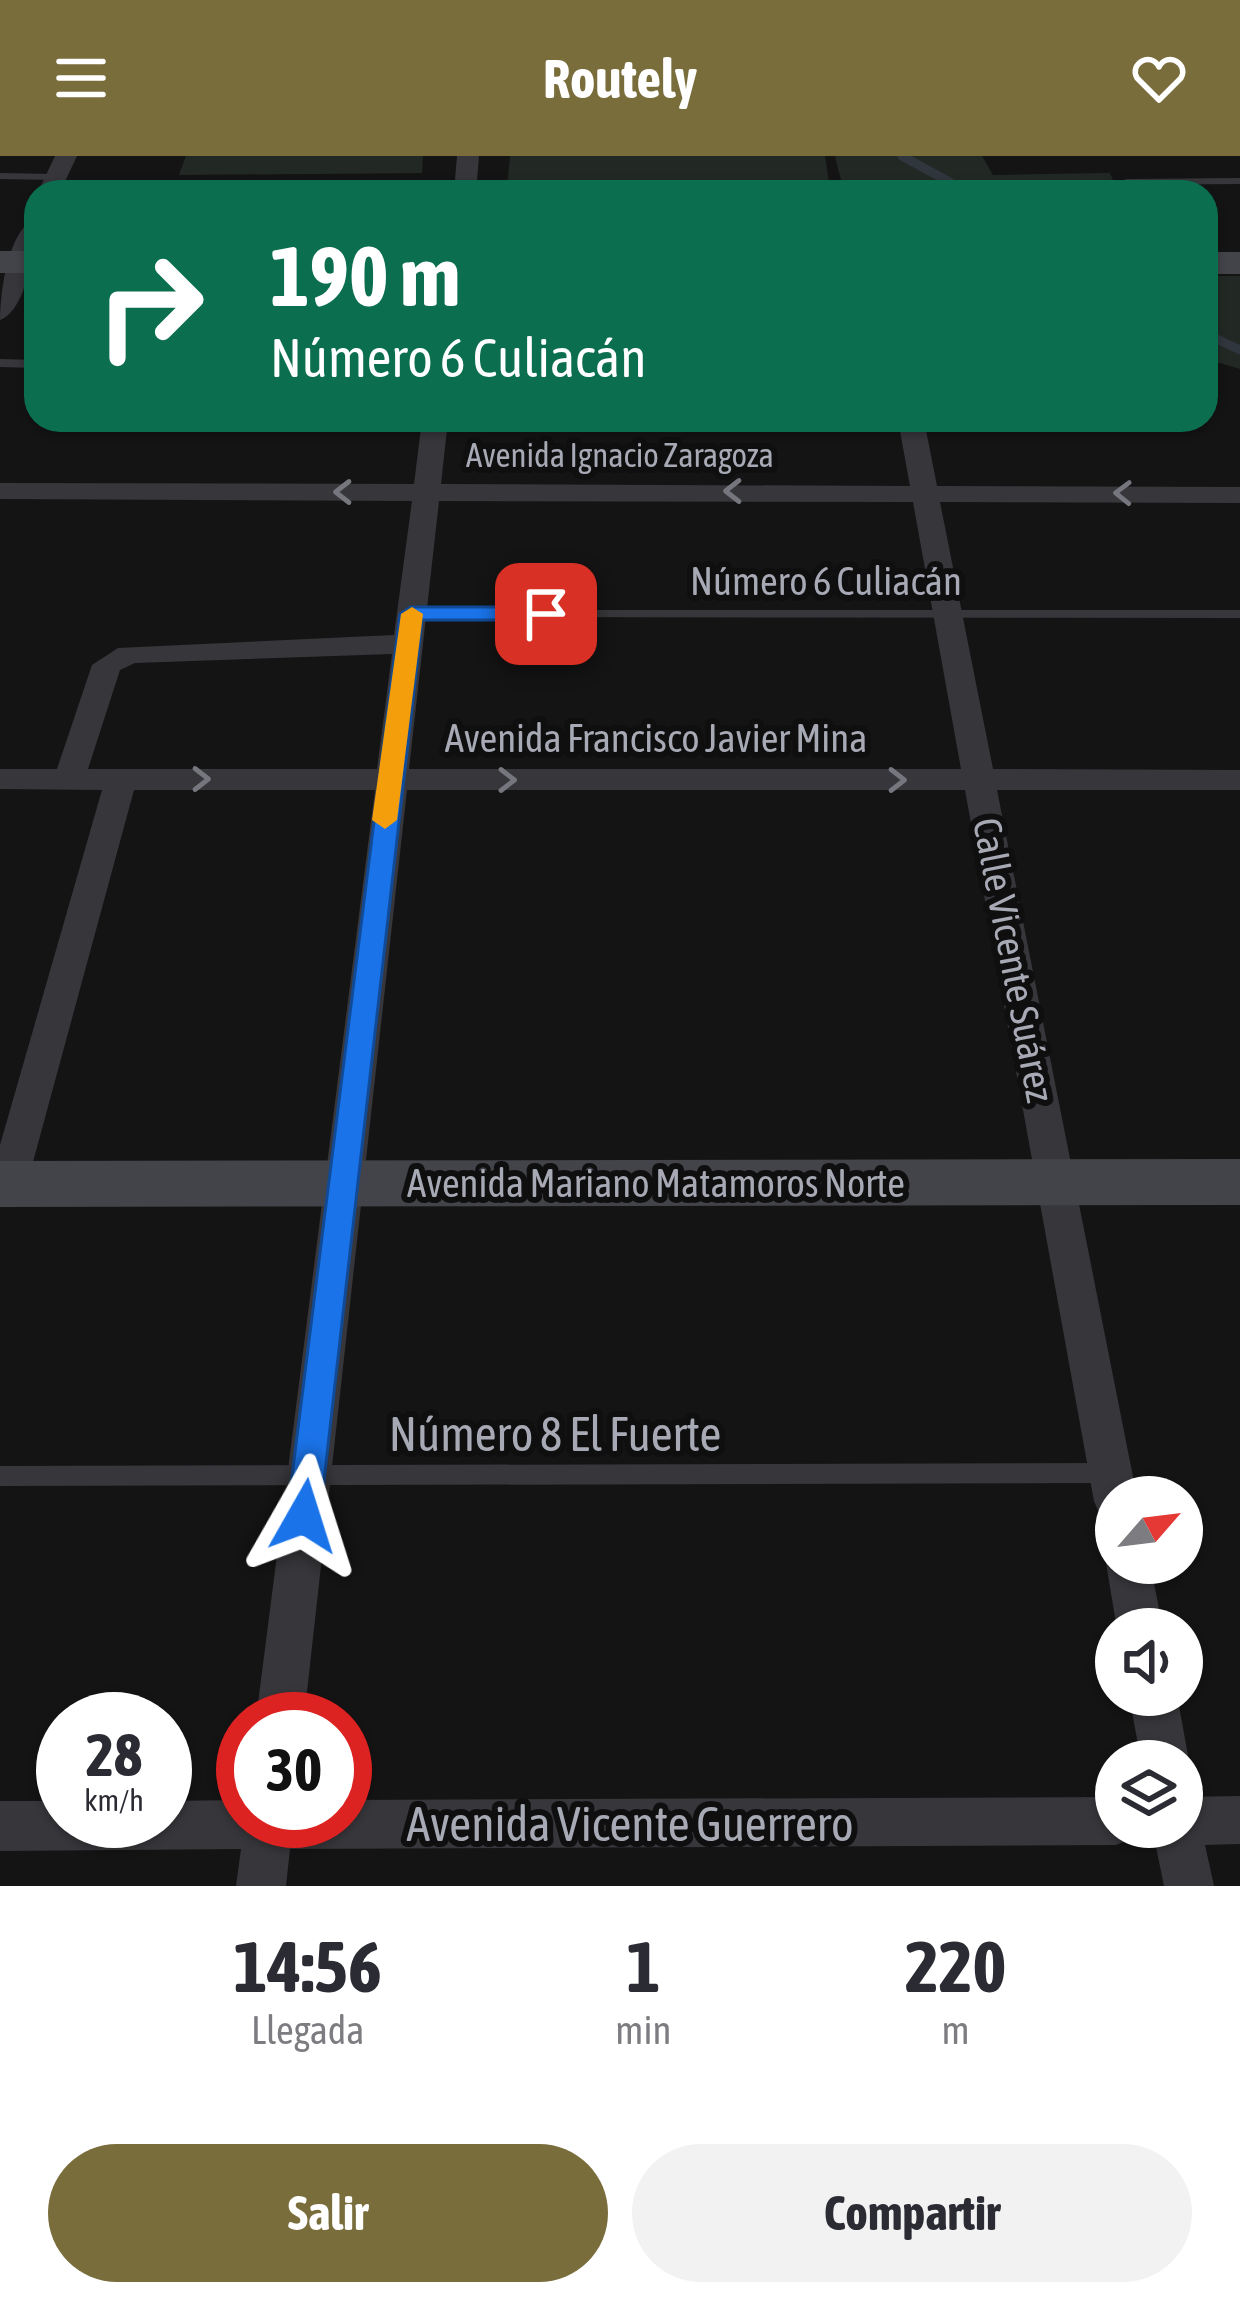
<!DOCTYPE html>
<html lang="es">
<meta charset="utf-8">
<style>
body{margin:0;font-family:"Asap Condensed",sans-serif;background:#f2f2f3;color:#2b2b33;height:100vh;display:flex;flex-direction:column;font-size:45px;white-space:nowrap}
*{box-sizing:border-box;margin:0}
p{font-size:39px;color:#7c7c81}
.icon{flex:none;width:66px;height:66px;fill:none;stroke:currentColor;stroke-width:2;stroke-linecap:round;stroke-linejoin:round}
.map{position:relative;height:1730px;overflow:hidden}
.drawer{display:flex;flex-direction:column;background:#fff;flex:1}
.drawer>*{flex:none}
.banner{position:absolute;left:24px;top:24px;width:1194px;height:252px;border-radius:36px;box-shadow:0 3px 9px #0004;background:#0b6e4f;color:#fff;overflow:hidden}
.needle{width:78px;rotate:62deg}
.tools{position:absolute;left:1095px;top:1320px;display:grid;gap:24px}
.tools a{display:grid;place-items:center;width:108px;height:108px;border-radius:50%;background:#fff;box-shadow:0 3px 9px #0004;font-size:60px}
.speed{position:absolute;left:36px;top:1536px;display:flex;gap:24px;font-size:60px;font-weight:700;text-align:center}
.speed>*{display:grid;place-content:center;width:156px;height:156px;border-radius:50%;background:#fff;box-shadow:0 3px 9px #0004;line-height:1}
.speed small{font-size:30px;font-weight:400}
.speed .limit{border:18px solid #d22;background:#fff;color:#111}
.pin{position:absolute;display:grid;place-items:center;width:102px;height:102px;color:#fff;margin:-51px;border-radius:24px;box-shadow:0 6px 18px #0006}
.me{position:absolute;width:132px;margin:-66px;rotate:6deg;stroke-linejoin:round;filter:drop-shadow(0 0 9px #0008)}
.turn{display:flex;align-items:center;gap:42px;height:252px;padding:0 48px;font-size:54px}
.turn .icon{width:156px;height:156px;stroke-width:2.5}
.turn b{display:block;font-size:84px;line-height:102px}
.eta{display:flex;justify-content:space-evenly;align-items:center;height:204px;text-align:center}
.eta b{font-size:72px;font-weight:700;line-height:84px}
.action{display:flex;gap:24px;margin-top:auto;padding:24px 48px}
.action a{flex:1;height:138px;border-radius:72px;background:#7a6d3c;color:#fff;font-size:48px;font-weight:700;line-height:138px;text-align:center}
.action a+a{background:#f2f2f3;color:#2b2b33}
header{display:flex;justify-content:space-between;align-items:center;height:156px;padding:0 48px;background:#7a6d3c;color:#fff;font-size:54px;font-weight:700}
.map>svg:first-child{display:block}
</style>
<header><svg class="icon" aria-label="menu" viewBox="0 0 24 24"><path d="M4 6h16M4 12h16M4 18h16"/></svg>Routely<svg class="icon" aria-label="heart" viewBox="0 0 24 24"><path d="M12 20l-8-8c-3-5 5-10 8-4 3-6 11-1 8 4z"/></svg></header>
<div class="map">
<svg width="1240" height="1730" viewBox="0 0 1240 1730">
<rect width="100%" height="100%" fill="#141415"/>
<g fill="#222924">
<polygon points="186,0 423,0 422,17 179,19"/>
<polygon points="510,0 825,0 830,33 507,31"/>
<polygon points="835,0 982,0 993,19 1110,17 1118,36 844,36"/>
<polygon points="1206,120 1240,120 1240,213 1206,203"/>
</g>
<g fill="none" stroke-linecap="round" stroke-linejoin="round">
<g stroke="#30363e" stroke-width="9">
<polyline points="902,0 968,36"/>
<polyline points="1206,178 1240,194"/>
</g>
<g fill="#37373b" fill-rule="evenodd">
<polygon points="0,17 55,18 61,21 55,24 0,23"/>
<polygon points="1240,22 1240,28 1126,29 1120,26 1126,23"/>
<polygon points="0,203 36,204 36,212 0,211"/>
<polygon points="411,454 1240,454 1240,462 406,461 406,455"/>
<polygon points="1111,1307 1119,1310 1122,1317 1119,1324 1111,1327 0,1330 0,1310"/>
</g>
<g fill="#37373b" fill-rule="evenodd">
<polygon points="55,0 77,0 60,36 38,36"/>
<polygon points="457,0 479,0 476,36 454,36"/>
<path d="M 36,62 C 36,89 27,154 0,164 C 0,137 8,73 36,62 Z"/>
<path d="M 422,264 L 448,264 L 441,328 L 910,330 L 898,264 L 924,264 L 937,330 L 1240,331 L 1240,347 L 940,346 L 993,613 L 1240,614 L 1240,634 L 997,634 L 1137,1341 L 1116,1341 L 1116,1365 L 1100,1359 L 1094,1345 L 965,634 L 407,634 L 304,1563 L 256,1563 L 375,634 L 134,634 L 27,1028 L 22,1039 L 0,1041 L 0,989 L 102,634 L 0,633 L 0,613 L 57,613 L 92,509 L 118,492 L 394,479 L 412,345 L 0,343 L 0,327 L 414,328 ZM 439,345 L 913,346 L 961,613 L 409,613 ZM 392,498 L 377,613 L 88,613 L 120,514 L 135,507 Z"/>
<polygon points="1116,1391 1116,1407 1150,1407 1163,1473 1117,1473 1106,1407"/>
<polygon points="1129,1539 1177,1539 1189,1605 1182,1622 1182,1605 1141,1605"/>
<polygon points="1240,1640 1240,1688 1205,1689 1214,1730 1164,1730 1152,1671 1182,1671 1182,1641"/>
<polygon points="1116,1641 1116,1671 1138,1671 1133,1682 1116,1689 290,1693 286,1730 236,1730 241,1693 0,1695 0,1645 63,1645 63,1665 165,1665 165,1645 243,1644 243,1665 345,1665 345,1644"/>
</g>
<g fill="#434449" fill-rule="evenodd">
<rect x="0" y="95" width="36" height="22"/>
<rect x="1206" y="96" width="34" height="22"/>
<polygon points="1240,1003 1240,1049 0,1051 0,1005"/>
</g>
</g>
<defs><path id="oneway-chevron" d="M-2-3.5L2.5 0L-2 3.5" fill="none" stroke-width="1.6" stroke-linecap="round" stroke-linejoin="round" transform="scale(3)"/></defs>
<g stroke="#75767e">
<use href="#oneway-chevron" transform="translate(733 335) rotate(180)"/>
<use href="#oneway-chevron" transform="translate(343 336) rotate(-180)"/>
<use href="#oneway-chevron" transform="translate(1123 337) rotate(-179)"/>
<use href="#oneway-chevron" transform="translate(201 623)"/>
<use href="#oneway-chevron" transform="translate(507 624)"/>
<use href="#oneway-chevron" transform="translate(897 624)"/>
</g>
<polygon fill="#1a73e8" stroke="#114b97" stroke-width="3" points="411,451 546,451 557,458 546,464 422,464 320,1360 315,1370 304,1375 292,1370 287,1360 400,458"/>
<polygon fill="#f59e0b" points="412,451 423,458 397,664 385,673 372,664 401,458"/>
<g text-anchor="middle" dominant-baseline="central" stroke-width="12" stroke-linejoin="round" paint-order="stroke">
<g font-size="33" fill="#a7a9b4" stroke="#0f0f10">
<text x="620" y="299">Avenida Ignacio Zaragoza</text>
</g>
<g font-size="39" fill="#a7a9b4" stroke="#0f0f10">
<text x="826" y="425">Número 6 Culiacán</text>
<text x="656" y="582">Avenida Francisco Javier Mina</text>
<text transform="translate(1014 804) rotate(79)">Calle Vicente Suárez</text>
<text x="656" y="1027">Avenida Mariano Matamoros Norte</text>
</g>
<g font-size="48" fill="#a7a9b4" stroke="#0f0f10">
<text x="555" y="1277">Número 8 El Fuerte</text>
<text x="630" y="1667">Avenida Vicente Guerrero</text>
</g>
</g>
</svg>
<div class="tools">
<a><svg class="needle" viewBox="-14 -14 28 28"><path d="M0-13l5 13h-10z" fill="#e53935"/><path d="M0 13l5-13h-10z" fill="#7c7c81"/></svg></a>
<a><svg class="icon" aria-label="sound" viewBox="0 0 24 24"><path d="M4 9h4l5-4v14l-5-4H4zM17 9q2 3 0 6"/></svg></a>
<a><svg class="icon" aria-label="layers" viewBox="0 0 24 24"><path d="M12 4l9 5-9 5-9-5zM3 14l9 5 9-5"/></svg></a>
</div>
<div class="speed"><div>28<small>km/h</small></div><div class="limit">30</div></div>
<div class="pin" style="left:546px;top:458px;background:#d93025"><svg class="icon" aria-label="arrive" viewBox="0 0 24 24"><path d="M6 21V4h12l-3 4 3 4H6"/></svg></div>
<svg class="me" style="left:304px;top:1360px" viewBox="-20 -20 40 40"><path d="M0-17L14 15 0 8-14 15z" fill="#1a73e8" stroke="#fff" stroke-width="4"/></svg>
<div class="banner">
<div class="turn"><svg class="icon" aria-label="right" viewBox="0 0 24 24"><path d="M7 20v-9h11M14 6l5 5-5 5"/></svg><div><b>190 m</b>Número 6 Culiacán</div></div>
</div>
</div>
<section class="drawer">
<div class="eta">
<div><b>14:56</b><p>Llegada</p></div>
<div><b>1</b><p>min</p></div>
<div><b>220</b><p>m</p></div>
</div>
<div class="action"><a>Salir</a><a>Compartir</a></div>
</section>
